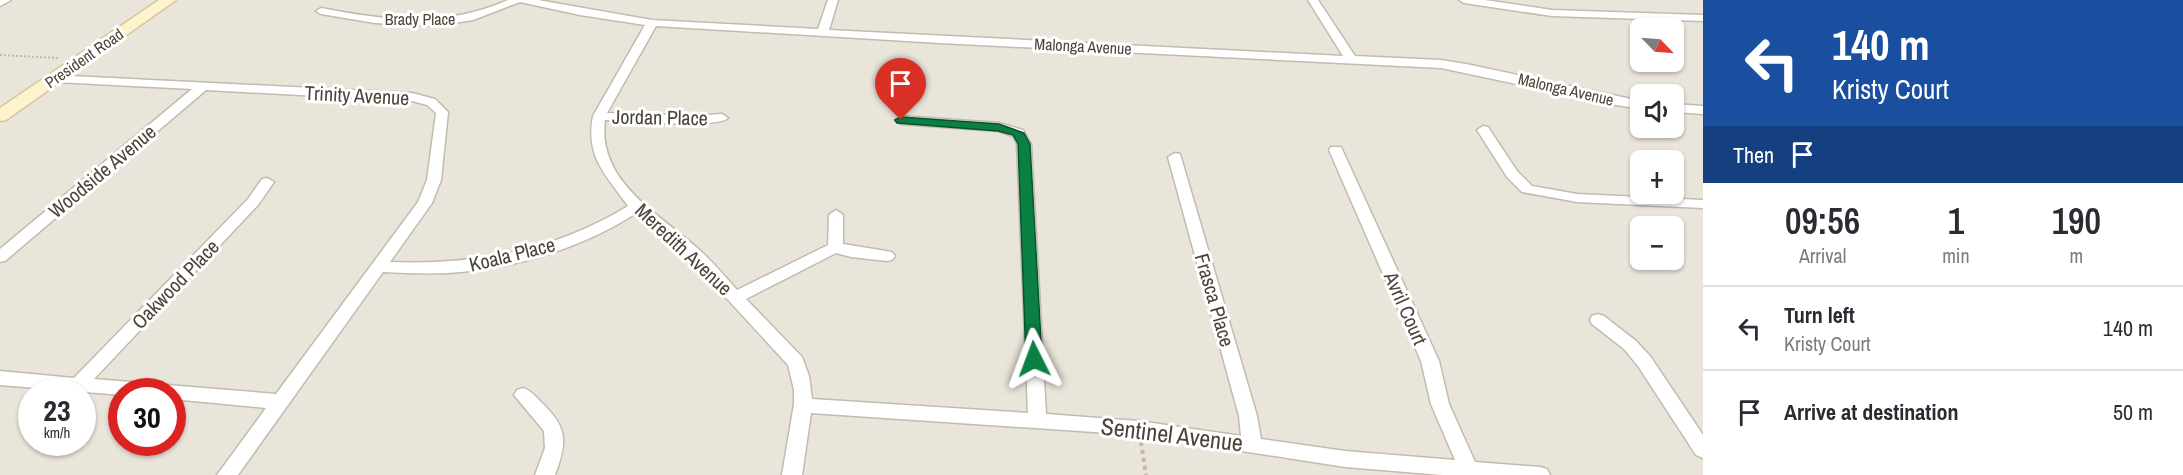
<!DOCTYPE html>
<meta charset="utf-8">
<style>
body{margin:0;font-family:"Archivo Narrow",sans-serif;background:#f7f7f7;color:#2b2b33;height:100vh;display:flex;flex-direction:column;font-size:22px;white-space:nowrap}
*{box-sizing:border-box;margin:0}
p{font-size:20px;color:#7c7c81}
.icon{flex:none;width:33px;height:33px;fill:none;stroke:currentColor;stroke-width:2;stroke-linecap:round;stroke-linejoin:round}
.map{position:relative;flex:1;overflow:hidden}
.sheet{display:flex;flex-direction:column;background:#fff;width:480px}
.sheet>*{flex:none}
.top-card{background:#1a4fa0;color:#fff;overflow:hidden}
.needle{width:39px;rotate:115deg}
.fabs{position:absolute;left:1630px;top:18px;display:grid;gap:12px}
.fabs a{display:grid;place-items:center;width:54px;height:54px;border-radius:9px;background:#fff;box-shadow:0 2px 4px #0004;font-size:30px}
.speed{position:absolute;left:18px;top:378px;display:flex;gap:12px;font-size:30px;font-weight:700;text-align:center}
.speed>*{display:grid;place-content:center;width:78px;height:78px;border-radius:50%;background:#fff;box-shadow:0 2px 4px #0004;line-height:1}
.speed small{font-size:15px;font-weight:400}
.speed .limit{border:9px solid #d22;background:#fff;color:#111}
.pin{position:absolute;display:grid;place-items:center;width:51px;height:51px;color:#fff;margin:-62px -26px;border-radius:50% 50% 50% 0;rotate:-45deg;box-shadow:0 0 6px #0007}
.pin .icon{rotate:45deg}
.me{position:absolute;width:66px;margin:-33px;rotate:357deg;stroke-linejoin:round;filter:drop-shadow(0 0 4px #0008)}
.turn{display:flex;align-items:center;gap:21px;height:126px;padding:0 30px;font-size:27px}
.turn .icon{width:78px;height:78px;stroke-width:2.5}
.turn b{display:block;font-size:42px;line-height:51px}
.then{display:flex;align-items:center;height:57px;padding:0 30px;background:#0003;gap:12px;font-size:22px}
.eta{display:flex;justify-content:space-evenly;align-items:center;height:102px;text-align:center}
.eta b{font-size:36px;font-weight:600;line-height:42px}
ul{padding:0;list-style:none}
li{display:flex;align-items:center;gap:18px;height:84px;padding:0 30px;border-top:2px solid #e1e1e2}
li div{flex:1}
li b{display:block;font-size:22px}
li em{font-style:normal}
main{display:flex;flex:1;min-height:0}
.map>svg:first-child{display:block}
</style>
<main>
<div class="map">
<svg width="1703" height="475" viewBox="0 0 1703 475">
<rect width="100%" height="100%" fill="#f6f3ec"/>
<path fill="#eae5da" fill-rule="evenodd" d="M 0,0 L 1703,0 L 1703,475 L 0,475 ZM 1641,28 L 1674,28 L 1674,62 L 1641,62 ZM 1641,94 L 1674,94 L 1674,128 L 1641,128 ZM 1641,160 L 1674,160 L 1674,194 L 1641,194 ZM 1641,226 L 1674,226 L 1674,260 L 1641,260 ZM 32,392 L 82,392 L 82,442 L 32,442 ZM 122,392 L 172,392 L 172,442 L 122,442 Z"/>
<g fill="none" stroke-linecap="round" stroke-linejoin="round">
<defs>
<g id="street">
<polygon points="0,0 11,0 0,6"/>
<path d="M 508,0 L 538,0 L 652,20 L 818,29 L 828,0 L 838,0 L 829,30 L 1343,56 L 1308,0 L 1318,0 L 1355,56 L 1441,60 L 1466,64 L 1641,101 L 1641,109 L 1616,105 L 1441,68 L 940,43 L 656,26 L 607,113 L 693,116 L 722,114 L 728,118 C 716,129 626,121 605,120 C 597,180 656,212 695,246 C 710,259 724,275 737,290 L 828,245 L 829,215 L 836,210 L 843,215 L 843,244 L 892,252 L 895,256 L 892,260 L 887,261 L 851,257 L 836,253 L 746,299 L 802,357 L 809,376 L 812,399 L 1028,413 L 1017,144 L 1013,136 L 998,131 L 901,124 L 895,120 L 901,116 L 999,123 L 1023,130 L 1031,144 L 1046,414 L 1139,421 L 1241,436 L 1239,416 L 1168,157 L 1175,153 L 1180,154 L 1257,416 L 1261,439 L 1345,451 L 1455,460 L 1431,404 L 1421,361 L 1329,150 L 1331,147 L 1341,147 L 1439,361 L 1449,404 L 1475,462 L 1540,467 L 1547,469 L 1550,475 L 1442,475 L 1345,467 L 1139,435 L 811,413 L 802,475 L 782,475 L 794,404 L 794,390 L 788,365 L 686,254 L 635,214 C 580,249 513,269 448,273 C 426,274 404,273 383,272 L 238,475 L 217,475 L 266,408 L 172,399 L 172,392 L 122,392 L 122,395 L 0,385 L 0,371 L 74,378 L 248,199 L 262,179 L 267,178 L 274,182 L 258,205 L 94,379 L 276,394 L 418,202 L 427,180 L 436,113 L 427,105 L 412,101 L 206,90 L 5,261 L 0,262 L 0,249 L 192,89 L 55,82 L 51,81 L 51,75 L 412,93 L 435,99 L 448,112 L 441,180 L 432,203 L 390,262 C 475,265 555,251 628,206 C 606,175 585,157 593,116 L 645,25 L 580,15 L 520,2 L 473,20 L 433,26 L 375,23 L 321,14 L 316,11 L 321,8 C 388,21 444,28 508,0 Z"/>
<polygon points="1459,0 1485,0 1552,10 1703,15 1703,21 1552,16 1464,3"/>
<polygon points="1674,104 1703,106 1703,114 1674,112"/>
<polygon points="1483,126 1488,127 1517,171 1532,186 1577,194 1703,200 1703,208 1577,202 1522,192 1507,177 1477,130"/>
<polygon points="1598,314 1604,316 1636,341 1650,356 1703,435 1703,458 1696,455 1638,366 1624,349 1592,324 1590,320 1592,316"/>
<path d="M 523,388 C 532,391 538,399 545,406 C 569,430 566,445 555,475 L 535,475 L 545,448 L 544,431 L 514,395 L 517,390 Z"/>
</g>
<polygon id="secondary" points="159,0 176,0 6,120 0,121 0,108"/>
</defs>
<use href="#street" stroke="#c2bbae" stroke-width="3"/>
<use href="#secondary" stroke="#d6c79b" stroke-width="3"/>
<polyline stroke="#c4b79f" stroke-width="2" stroke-dasharray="2 2" stroke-linecap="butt" points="0,55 58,58"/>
<polyline stroke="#c4b79f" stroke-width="4" stroke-dasharray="4 4" stroke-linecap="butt" points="1141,442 1146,475"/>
<use href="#street" fill="#fff" fill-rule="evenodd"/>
<use href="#secondary" fill="#fff3cd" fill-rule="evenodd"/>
</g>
<polygon fill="#0b8043" stroke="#07532c" stroke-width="1.5" points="901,117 999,124 1024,133 1030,144 1042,359 1040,363 1029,363 1026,359 1018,144 1013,135 998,131 897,123 895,120"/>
<g text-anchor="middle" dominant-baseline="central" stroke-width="6" stroke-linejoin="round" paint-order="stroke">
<g font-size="16" fill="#4b4439" stroke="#fff">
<text x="420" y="19">Brady Place</text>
<text transform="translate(1083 46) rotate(3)">Malonga Avenue</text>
<text transform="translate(84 58) rotate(-35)">President Road</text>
<text transform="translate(1566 89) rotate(13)">Malonga Avenue</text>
</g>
<g font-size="20" fill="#4b4439" stroke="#fff">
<text transform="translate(357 95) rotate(3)">Trinity Avenue</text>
<text transform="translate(660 117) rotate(1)">Jordan Place</text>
<text transform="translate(102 171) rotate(-40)">Woodside Avenue</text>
<text transform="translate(684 249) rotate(43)">Meredith Avenue</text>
<text transform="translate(512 254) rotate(-14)">Koala Place</text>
<text transform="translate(175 284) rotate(-46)">Oakwood Place</text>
<text transform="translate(1215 300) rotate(74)">Frasca Place</text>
<text transform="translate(1406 308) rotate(66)">Avril Court</text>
</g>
<g font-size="24" fill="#4b4439" stroke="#fff">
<text transform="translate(1172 434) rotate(7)">Sentinel Avenue</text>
</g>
</g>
</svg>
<div class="fabs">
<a><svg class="needle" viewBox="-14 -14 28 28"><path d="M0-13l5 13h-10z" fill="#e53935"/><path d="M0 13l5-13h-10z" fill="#7c7c81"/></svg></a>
<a><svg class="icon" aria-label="sound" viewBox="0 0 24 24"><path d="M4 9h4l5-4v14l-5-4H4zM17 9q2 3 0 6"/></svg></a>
<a>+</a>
<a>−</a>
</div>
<div class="speed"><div>23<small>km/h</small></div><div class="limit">30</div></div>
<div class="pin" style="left:901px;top:120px;background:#d93025"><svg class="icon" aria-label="arrive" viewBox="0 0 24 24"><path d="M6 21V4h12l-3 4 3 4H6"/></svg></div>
<svg class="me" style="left:1034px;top:359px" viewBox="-20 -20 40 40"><path d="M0-17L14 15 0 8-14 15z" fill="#0b8043" stroke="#fff" stroke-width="4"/></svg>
</div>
<section class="sheet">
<div class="top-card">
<div class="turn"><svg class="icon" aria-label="left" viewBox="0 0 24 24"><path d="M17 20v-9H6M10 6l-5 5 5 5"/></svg><div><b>140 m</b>Kristy Court</div></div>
<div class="then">Then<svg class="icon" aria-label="arrive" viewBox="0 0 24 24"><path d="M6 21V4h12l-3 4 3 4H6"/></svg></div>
</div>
<div class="eta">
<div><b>09:56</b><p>Arrival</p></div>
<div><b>1</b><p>min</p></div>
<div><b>190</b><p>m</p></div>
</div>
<ul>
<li><svg class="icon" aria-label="left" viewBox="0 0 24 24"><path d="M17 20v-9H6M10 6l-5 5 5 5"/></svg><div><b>Turn left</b><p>Kristy Court</p></div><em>140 m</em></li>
<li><svg class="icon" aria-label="arrive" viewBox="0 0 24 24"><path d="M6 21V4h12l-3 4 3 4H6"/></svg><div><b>Arrive at destination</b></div><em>50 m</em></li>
</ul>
</section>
</main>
